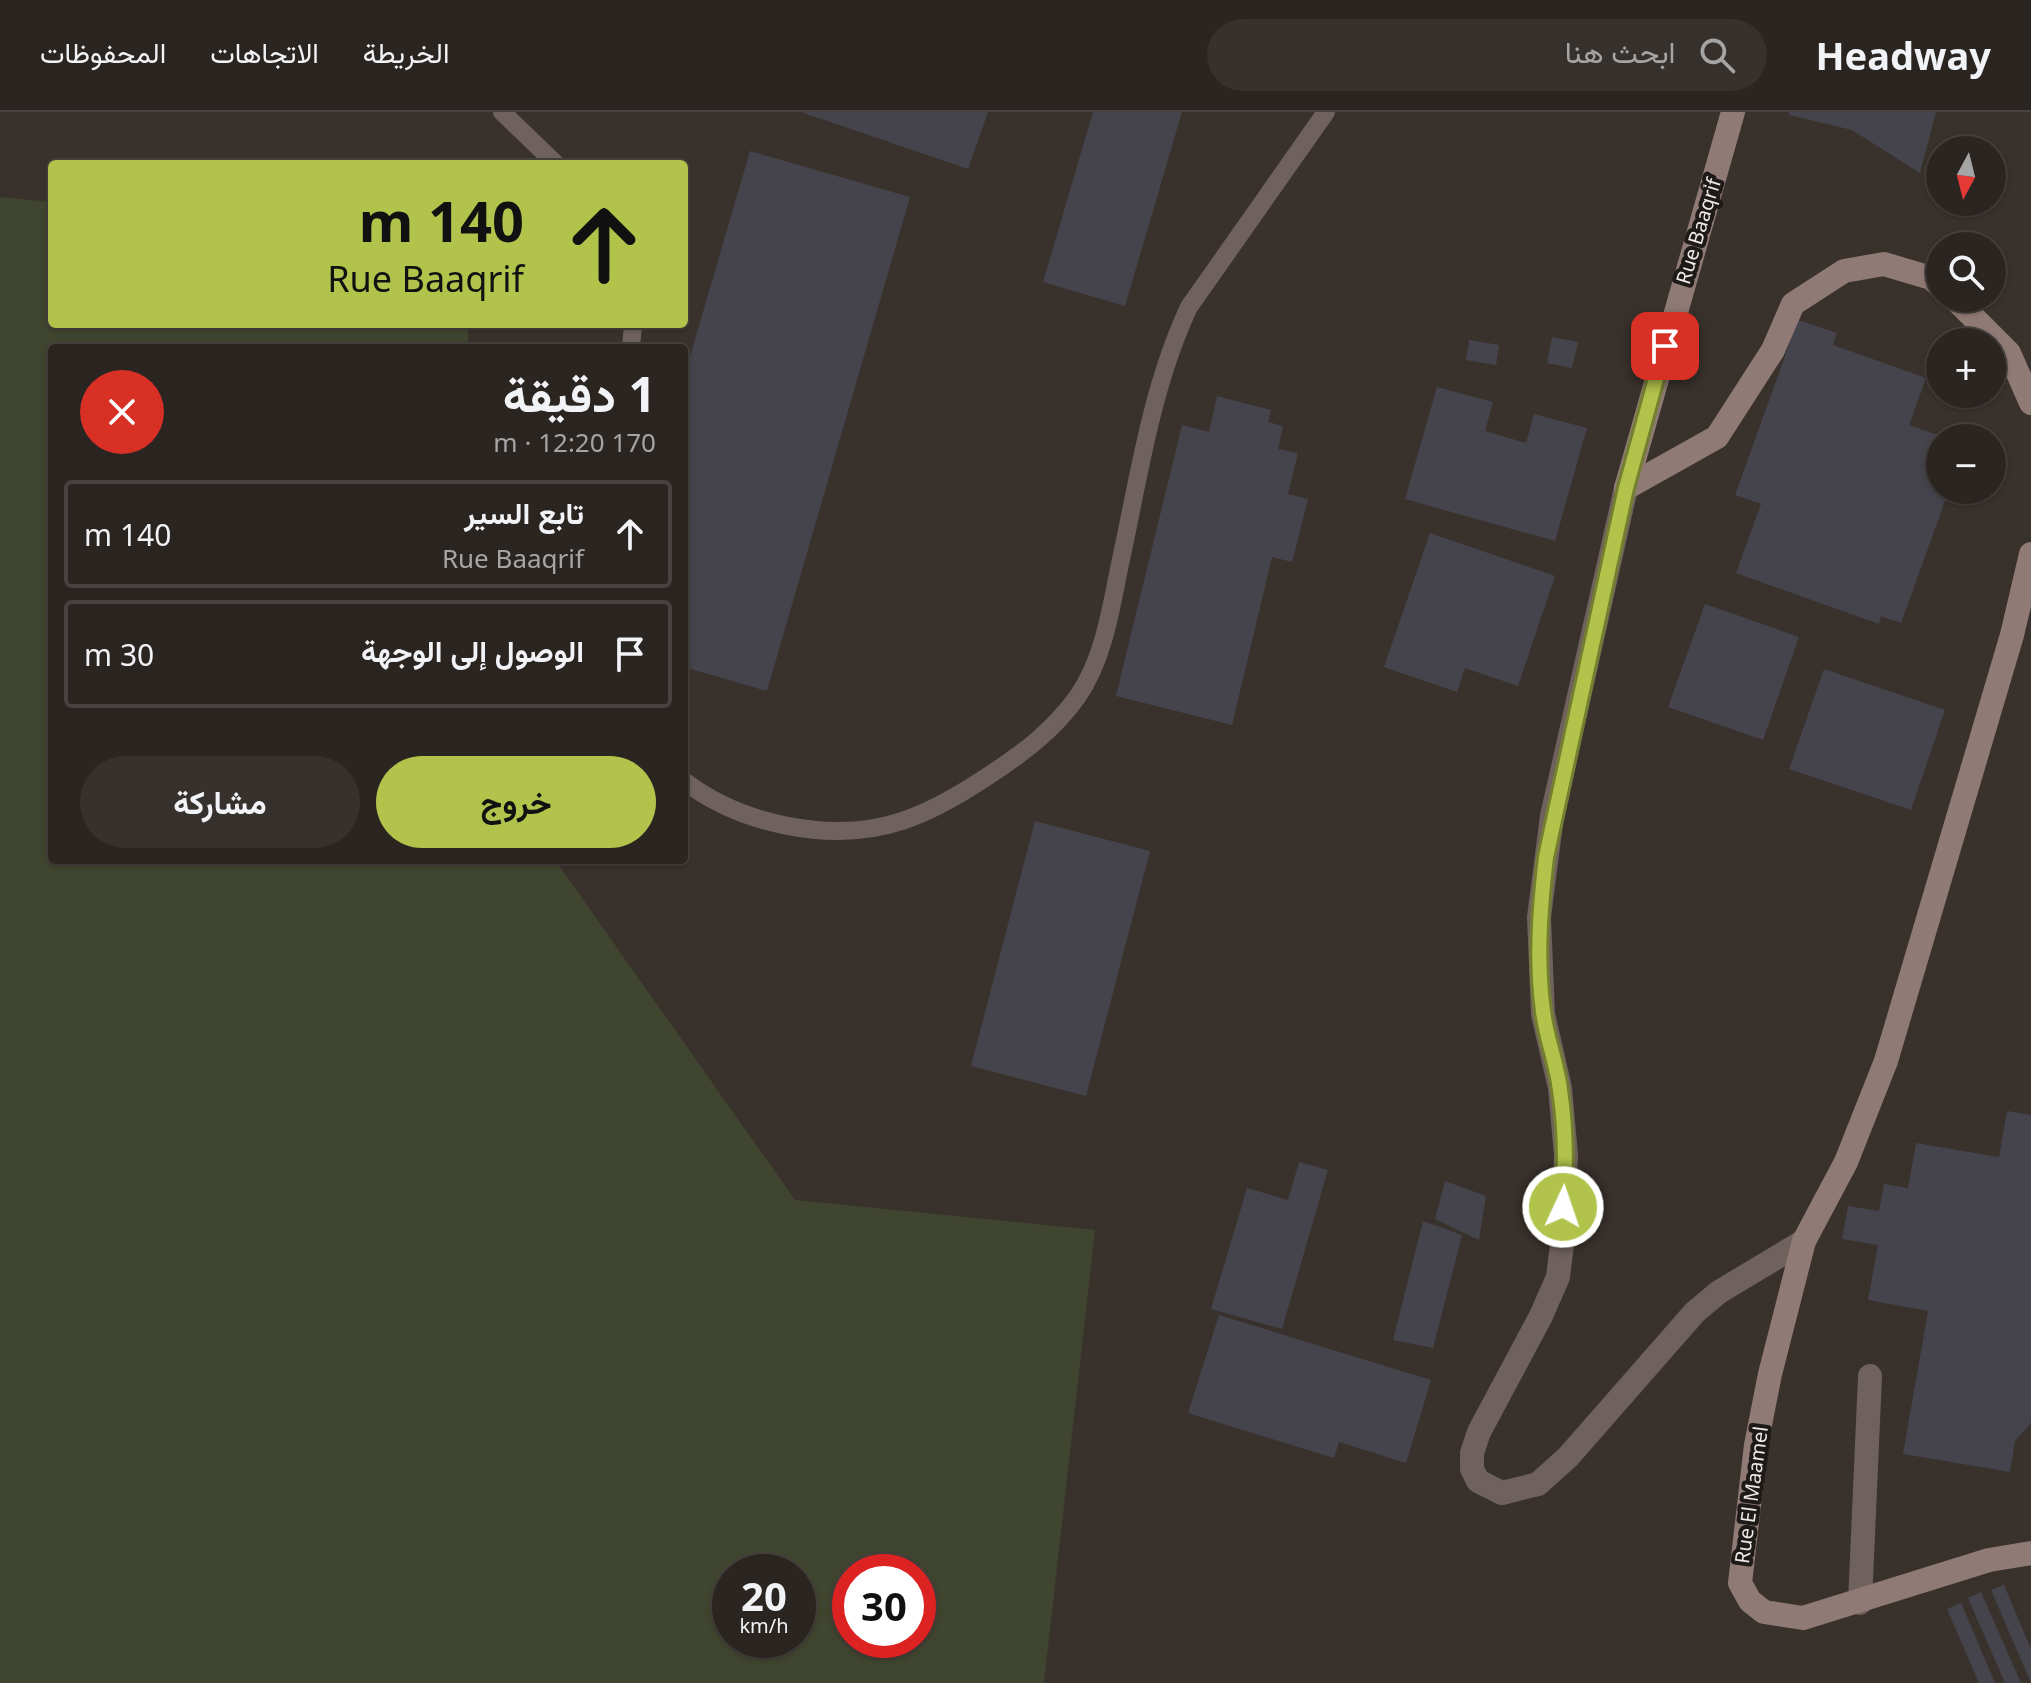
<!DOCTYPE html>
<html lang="ar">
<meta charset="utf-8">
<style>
body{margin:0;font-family:"Noto Sans",Vazirmatn,sans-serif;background:#37312e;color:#f1f3f6;direction:rtl;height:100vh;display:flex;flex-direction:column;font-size:30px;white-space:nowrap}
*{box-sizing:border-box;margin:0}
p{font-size:26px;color:#a6a5a5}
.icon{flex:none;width:44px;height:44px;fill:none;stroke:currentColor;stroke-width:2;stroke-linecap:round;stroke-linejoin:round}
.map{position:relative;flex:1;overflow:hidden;direction:ltr}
.panel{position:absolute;left:48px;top:232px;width:640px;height:520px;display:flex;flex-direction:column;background:#2b2521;border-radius:8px;box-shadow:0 2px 6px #0004,0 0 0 2px #47423f;direction:rtl}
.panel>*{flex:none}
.top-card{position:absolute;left:48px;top:48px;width:640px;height:168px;border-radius:8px;box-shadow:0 2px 6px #0004,0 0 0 2px #47423f;direction:rtl;background:#b2c34c;color:#111;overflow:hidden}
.needle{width:52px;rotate:187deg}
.tools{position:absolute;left:1926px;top:24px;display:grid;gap:16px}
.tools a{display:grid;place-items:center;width:80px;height:80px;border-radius:50%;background:#2b2521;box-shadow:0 2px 6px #0004,0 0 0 2px #47423f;font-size:40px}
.speed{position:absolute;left:712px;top:1442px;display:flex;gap:16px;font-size:40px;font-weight:700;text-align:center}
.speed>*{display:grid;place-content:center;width:104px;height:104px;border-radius:50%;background:#2b2521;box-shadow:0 2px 6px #0004,0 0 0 2px #47423f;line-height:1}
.speed small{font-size:20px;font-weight:400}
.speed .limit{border:12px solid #d22;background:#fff;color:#111}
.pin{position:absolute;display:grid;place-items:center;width:68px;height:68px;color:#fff;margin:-34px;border-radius:16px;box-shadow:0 4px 12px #0006}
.me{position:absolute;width:88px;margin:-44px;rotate:3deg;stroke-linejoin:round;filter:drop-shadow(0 0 6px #0008)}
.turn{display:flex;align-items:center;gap:28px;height:168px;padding:0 32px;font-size:36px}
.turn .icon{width:104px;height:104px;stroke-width:2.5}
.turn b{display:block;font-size:56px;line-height:68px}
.round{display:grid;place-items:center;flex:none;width:84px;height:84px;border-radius:42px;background:#37312e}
.overview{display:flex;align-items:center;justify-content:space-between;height:136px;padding:0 32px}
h1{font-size:48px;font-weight:700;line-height:60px}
.action{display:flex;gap:16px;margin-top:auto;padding:16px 32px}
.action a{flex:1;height:92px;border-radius:48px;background:#b2c34c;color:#111;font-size:32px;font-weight:700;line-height:92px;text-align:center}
.action a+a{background:#37312e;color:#f1f3f6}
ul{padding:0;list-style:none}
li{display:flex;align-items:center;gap:24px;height:108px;margin:0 16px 12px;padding:0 16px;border:4px solid #47423f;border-radius:8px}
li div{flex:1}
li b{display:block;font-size:30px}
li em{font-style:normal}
header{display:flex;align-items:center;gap:48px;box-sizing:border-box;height:112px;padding:0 40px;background:#2b2521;border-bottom:2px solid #47423f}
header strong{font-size:38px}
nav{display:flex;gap:44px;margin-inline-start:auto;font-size:28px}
.search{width:560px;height:72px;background:#37312e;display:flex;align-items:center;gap:20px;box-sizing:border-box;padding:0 28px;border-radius:44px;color:#a6a5a5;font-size:30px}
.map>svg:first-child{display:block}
</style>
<header>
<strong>Headway</strong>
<div class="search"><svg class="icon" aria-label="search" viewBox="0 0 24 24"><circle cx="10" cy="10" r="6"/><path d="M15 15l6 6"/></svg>ابحث هنا</div>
<nav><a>الخريطة</a><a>الاتجاهات</a><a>المحفوظات</a></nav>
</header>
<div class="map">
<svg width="2031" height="1571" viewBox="0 0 2031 1571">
<rect width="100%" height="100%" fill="#39312c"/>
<path fill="#40452f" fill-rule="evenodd" d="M 0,85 L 52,90 L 52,212 L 468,212 L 468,236 L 52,236 L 52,748 L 555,748 L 795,1088 L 1095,1118 L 1044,1571 L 0,1571 ZM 798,1460 L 798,1528 L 730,1528 L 730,1460 ZM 918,1460 L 918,1528 L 850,1528 L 850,1460 Z"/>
<g fill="#45444d">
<polygon points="801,0 988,0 968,57"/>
<polygon points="1093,0 1182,0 1125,194 1043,170"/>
<polygon points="1789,0 1936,0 1920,61 1852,18 1789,3"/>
<polygon points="750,39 910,85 767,579 684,555 684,265"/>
<polygon points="1798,208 1837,221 1833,233 1926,266 1909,313 1940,324 1940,378 1949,378 1901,511 1881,504 1879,512 1736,461 1761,392 1735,383"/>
<polygon points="1552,225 1578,230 1572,256 1547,251"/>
<polygon points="1469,228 1499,233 1496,253 1466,248"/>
<polygon points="1437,275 1493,290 1485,319 1526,331 1534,302 1587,316 1555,429 1405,387"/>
<polygon points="1217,284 1271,298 1268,310 1283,314 1278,337 1298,341 1288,382 1308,387 1292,450 1272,445 1232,613 1116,584 1182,313 1209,320"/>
<polygon points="1430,421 1555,464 1518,574 1465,556 1457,580 1384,555"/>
<polygon points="1705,492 1799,525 1763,628 1668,595"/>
<polygon points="1824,557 1945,598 1911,698 1789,657"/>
<polygon points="1035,709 1150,739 1086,984 971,954"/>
<polygon points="2007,999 2031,1003 2031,1311 2015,1329 2010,1360 1903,1342 1928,1199 1868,1188 1878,1133 1842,1127 1848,1094 1879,1099 1884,1072 1908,1076 1916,1031 1999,1045"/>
<polygon points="1299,1050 1328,1058 1282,1217 1211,1197 1247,1076 1288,1088"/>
<polygon points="1445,1069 1486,1084 1479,1128 1435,1107"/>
<polygon points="1423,1109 1462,1123 1433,1236 1393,1228"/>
<polygon points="1219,1203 1431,1268 1406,1351 1339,1330 1334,1346 1188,1301"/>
<polygon points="2004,1473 2031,1537 2031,1571 1991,1478"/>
<polygon points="1981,1480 2021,1571 2005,1571 1968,1486"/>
<polygon points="1961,1491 1995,1571 1979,1571 1947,1497"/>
</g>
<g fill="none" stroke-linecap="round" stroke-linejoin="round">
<g stroke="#6f615e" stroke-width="18">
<polyline points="502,0 556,52"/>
<polyline points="631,236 633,212"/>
<path d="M 684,669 C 742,713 832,732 902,709 C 933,699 961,682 988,664 C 1022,642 1054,618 1078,584 C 1104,546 1111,496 1120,452 C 1139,365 1151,276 1189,195 L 1326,0"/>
</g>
<g stroke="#6f615e" stroke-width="24">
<polyline points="1626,376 1552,704 1539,805 1543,902 1560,976 1566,1043 1562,1133 1558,1165 1541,1204 1479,1320 1472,1341 1472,1357 1478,1369 1502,1381 1538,1372 1568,1345 1695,1200 1719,1180 1804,1129"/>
<polyline points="1860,1491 1870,1264"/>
</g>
<g stroke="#907a75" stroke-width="24">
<polyline points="1954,186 2009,241 2031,291"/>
<polyline points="1626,376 1717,325 1773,238 1793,192 1844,159 1884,152 1931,166 1940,174"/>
<polyline points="1626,376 1733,0"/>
<polyline points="2031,442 2012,523 1886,949 1846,1050 1804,1129 1770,1262 1756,1333 1740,1471 1750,1489 1764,1500 1803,1506 1989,1448 2031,1441"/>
</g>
</g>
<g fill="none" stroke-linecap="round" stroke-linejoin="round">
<defs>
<path id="route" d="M 1563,1095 C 1566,1055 1566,1017 1560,978 C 1557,951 1546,926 1543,899 C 1536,848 1540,797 1546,745 L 1626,376 L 1665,234"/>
</defs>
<use href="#route" stroke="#747f31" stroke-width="20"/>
<use href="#route" stroke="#b2c34c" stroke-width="14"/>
</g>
<g text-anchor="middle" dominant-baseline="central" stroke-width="8" stroke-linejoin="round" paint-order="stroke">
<g font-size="20" fill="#efeae7" stroke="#1d1a18">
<text transform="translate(1698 119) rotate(-73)">Rue Baaqrif</text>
<text transform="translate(1751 1383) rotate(-82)">Rue El Maamel</text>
</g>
</g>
</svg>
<div class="tools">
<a><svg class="needle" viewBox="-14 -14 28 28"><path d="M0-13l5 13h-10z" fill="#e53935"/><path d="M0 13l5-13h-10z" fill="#a6a5a5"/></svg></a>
<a><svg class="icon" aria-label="search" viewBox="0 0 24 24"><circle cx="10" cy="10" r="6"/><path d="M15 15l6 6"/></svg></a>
<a>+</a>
<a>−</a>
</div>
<div class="speed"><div>20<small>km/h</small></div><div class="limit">30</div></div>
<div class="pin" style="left:1665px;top:234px;background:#d93025"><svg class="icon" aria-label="arrive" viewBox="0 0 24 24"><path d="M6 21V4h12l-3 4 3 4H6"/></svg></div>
<svg class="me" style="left:1563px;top:1095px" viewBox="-20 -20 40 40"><circle r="17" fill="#b2c34c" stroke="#fff" stroke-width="3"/><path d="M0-11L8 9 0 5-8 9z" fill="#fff"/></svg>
<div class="top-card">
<div class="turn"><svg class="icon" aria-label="ahead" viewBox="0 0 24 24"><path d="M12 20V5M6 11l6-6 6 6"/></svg><div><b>140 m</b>Rue Baaqrif</div></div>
</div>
<section class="panel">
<div class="overview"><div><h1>1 دقيقة</h1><p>170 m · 12:20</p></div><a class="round" style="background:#d93025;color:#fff"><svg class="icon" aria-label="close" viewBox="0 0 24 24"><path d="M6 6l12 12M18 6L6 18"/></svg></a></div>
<ul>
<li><svg class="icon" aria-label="ahead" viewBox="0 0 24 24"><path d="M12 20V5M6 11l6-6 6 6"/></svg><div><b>تابع السير</b><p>Rue Baaqrif</p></div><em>140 m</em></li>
<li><svg class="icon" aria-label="arrive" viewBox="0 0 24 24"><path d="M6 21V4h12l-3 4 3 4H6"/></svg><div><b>الوصول إلى الوجهة</b></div><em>30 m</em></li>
</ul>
<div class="action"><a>خروج</a><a>مشاركة</a></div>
</section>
</div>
